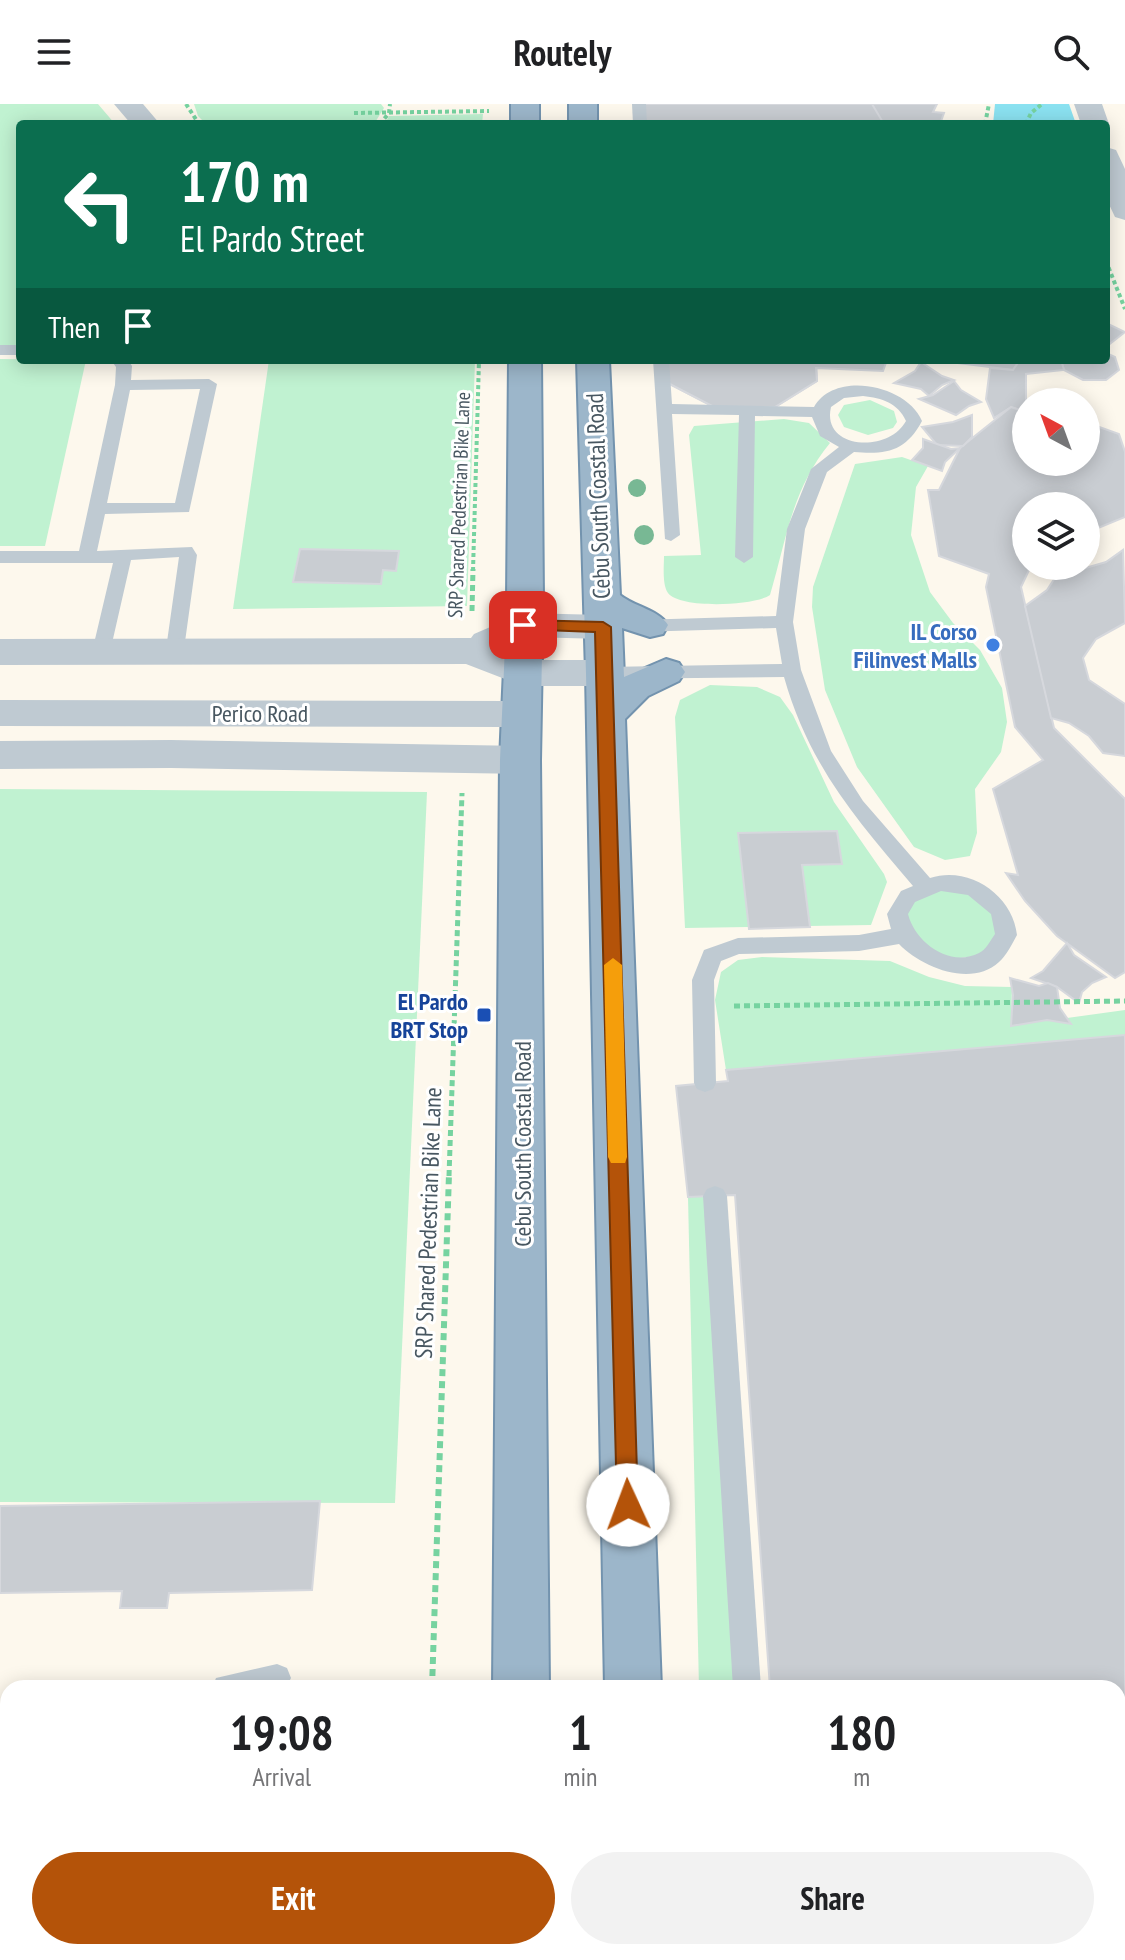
<!DOCTYPE html>
<style>
body{margin:0;font-family:"PT Sans Narrow",sans-serif;background:#f2f2f2;color:#202124;height:100vh;display:flex;flex-direction:column;font-size:30px;white-space:nowrap}
*{box-sizing:border-box;margin:0}
p{font-size:26px;color:#757577}
.icon{flex:none;width:44px;height:44px;fill:none;stroke:currentColor;stroke-width:2;stroke-linecap:round;stroke-linejoin:round}
.map{position:relative;flex:1;overflow:hidden}
.drawer{position:absolute;left:0px;top:1576px;width:1126px;height:280px;display:flex;flex-direction:column;background:#fff;border-radius:24px 24px 0 0;box-shadow:0 4px 20px #0003}
.drawer>*{flex:none}
.guide{position:absolute;left:16px;top:16px;width:1094px;height:244px;border-radius:8px;box-shadow:0 4px 20px #0003;background:#0b6e4f;color:#fff;overflow:hidden}
.needle{width:52px;rotate:319deg}
.buttons{position:absolute;left:1012px;top:284px;display:grid;gap:16px}
.buttons a{display:grid;place-items:center;width:88px;height:88px;border-radius:50%;background:#fff;box-shadow:0 4px 20px #0003;font-size:40px}
.pin{position:absolute;display:grid;place-items:center;width:68px;height:68px;color:#fff;margin:-34px;border-radius:16px;box-shadow:0 4px 12px #0006}
.me{position:absolute;width:88px;margin:-44px;rotate:358deg;stroke-linejoin:round;filter:drop-shadow(0 0 6px #0008)}
.turn{display:flex;align-items:center;gap:28px;height:168px;padding:0 32px;font-size:36px}
.turn .icon{width:104px;height:104px;stroke-width:2.5}
.turn b{display:block;font-size:56px;line-height:68px}
.then{display:flex;align-items:center;height:76px;padding:0 32px;background:#0003;gap:16px;font-size:30px}
.eta{display:flex;justify-content:space-evenly;align-items:center;height:136px;text-align:center}
.eta b{font-size:48px;font-weight:700;line-height:56px}
.button{display:flex;gap:16px;margin-top:auto;padding:16px 32px}
.button a{flex:1;height:92px;border-radius:48px;background:#b45309;color:#fff;font-size:32px;font-weight:700;line-height:92px;text-align:center}
.button a+a{background:#f2f2f2;color:#202124}
header{display:flex;justify-content:space-between;align-items:center;height:104px;padding:0 32px;background:#fff;font-size:36px;font-weight:700}
.map>svg:first-child{display:block}
</style>
<header><svg class="icon" aria-label="menu" viewBox="0 0 24 24"><path d="M4 6h16M4 12h16M4 18h16"/></svg>Routely<svg class="icon" aria-label="search" viewBox="0 0 24 24"><circle cx="10" cy="10" r="6"/><path d="M15 15l6 6"/></svg></header>
<div class="map">
<svg width="1125" height="1856" viewBox="0 0 1125 1856">
<rect width="100%" height="100%" fill="#f4f2f2"/>
<path fill="#fdf8ed" fill-rule="evenodd" d="M 0,0 L 1125,0 L 1125,1856 L 0,1856 ZM 20,20 L 1106,20 L 1106,256 L 20,256 ZM 1026,298 L 1086,298 L 1086,358 L 1026,358 ZM 1026,402 L 1086,402 L 1086,462 L 1026,462 ZM 8,1584 L 1118,1584 L 1118,1848 L 8,1848 Z"/>
<g fill="#c0f2d1">
<polygon points="0,0 98,0 115,20 20,20 20,246 0,247"/>
<polygon points="194,0 381,0 384,4 374,20 206,20 198,12"/>
<polygon points="483,10 482,20 386,18 389,12"/>
<polygon points="0,255 86,256 45,442 0,442"/>
<polygon points="269,256 475,256 467,502 233,505"/>
<polygon points="870,296 894,307 897,318 893,324 868,331 844,323 838,311 844,301"/>
<path d="M 784,315 L 809,319 L 830,339 C 791,387 787,434 770,491 C 754,502 680,505 668,489 C 662,480 664,463 664,452 L 701,451 L 689,331 L 694,322 Z"/>
<polygon points="902,353 928,362 916,383 911,431 930,488 953,519 980,546 1002,584 1007,618 1001,648 975,685 977,729 970,752 945,756 914,743 857,663 825,586 812,503 813,483 855,360"/>
<polygon points="710,581 757,583 780,593 793,611 834,698 884,770 887,778 871,821 685,824 675,613 680,596"/>
<polygon points="0,685 427,688 395,1399 0,1398"/>
<polygon points="954,779 1002,807 993,850 936,857 899,808 904,797"/>
<polygon points="762,853 890,857 929,873 965,882 1012,883 1011,922 1047,916 1070,920 1067,914 1125,906 1125,931 726,966 715,896 721,868 738,856"/>
<polygon points="711,1092 737,1584 699,1584 688,1093"/>
<polygon points="1125,1695 1125,1791 1118,1795 1118,1696"/>
<polygon points="724,1848 836,1848 837,1856 728,1856"/>
<polygon points="886,1848 1074,1848 1059,1856 891,1856"/>
</g>
<polygon fill="#8be2f1" points="995,0 1069,0 1076,20 993,20"/>
<g fill="#c9cdd2" stroke="#d6d8dd" stroke-width="2">
<polygon points="642,0 880,0 889,20 643,20"/>
<polygon points="872,0 937,0 933,8 944,9 940,20 884,20"/>
<polygon points="1106,219 1125,228 1106,243"/>
<polygon points="1106,249 1115,253 1119,266 1106,276 1083,276 1064,266 1061,256 1106,256"/>
<polygon points="662,256 816,256 817,277 775,303 714,303 664,277"/>
<polygon points="662,256 887,256 883,267 816,264 817,277 775,303 714,303 664,277"/>
<polygon points="934,256 933,256 1020,256 1013,266"/>
<polygon points="1020,256 1061,256 1064,266 1026,270 1026,308 1011,303 994,314 986,295 990,264 1013,266"/>
<polygon points="921,258 942,272 954,276 942,281 929,292 921,285 894,279 915,267"/>
<polygon points="954,277 961,286 981,298 969,302 956,311 919,295 933,291"/>
<polygon points="1011,303 1026,308 1026,358 1086,358 1086,330 1091,320 1119,330 1125,348 1125,413 1086,429 1086,402 1026,402 1026,462 1031,462 1021,483 1054,624 1125,695 1125,868 1115,874 1057,832 1025,797 1006,769 1018,771 993,685 1043,656 1015,623 986,483 989,470 939,452 928,386 939,386 960,344"/>
<polygon points="972,311 972,333 963,342 937,341 922,323 953,318"/>
<polygon points="923,335 951,345 960,344 945,358 942,367 912,356 923,344"/>
<polygon points="300,445 399,447 396,467 383,466 381,480 293,478"/>
<polygon points="1123,446 1125,519 1096,535 1083,554 1089,576 1125,600 1125,652 1103,649 1089,632 1069,619 1051,614 1025,502 1047,486 1060,466 1082,465 1106,458"/>
<polygon points="837,727 842,760 802,761 810,823 749,825 738,729"/>
<polygon points="1067,839 1074,851 1106,873 1092,879 1082,888 1079,899 1057,883 1031,874 1043,867"/>
<polygon points="1010,874 1039,882 1048,879 1057,883 1060,904 1071,920 1047,916 1011,922 1013,891"/>
<polygon points="1125,931 1125,1695 1118,1696 1118,1584 770,1584 735,1091 688,1093 676,982 728,977 726,966"/>
<polygon points="320,1397 312,1486 169,1489 167,1504 120,1504 122,1487 0,1489 0,1402"/>
<polygon points="1125,1791 1125,1856 1085,1856 1082,1848 1118,1848 1118,1795"/>
</g>
<g fill="none" stroke-linecap="round" stroke-linejoin="round">
<defs>
<g id="trunk">
<rect x="511" y="0" width="28" height="20"/>
<rect x="569" y="0" width="28" height="20"/>
<polygon points="509,256 541,256 543,496 540,656 549,1584 493,1584 500,656 507,496"/>
<path d="M 577,256 L 609,256 L 620,491 C 635,503 659,506 668,521 L 663,530 L 650,533 L 622,524 L 624,573 L 666,555 L 679,559 L 685,568 L 679,577 L 648,592 L 625,615 L 661,1584 L 605,1584 L 586,569 Z"/>
<rect x="491" y="1848" width="60" height="8"/>
<polygon points="610,1848 670,1848 671,1856 611,1856"/>
</g>
</defs>
<use href="#trunk" stroke="#7393ae" stroke-width="4"/>
<g stroke="#76d3a0" stroke-width="4" stroke-dasharray="4 3" stroke-linecap="butt">
<polyline points="186,0 199,20"/>
<polyline points="354,9 489,7"/>
<polyline points="380,20 389,9 390,0"/>
<polyline points="985,20 989,0"/>
<polyline points="1026,20 1031,9 1042,0"/>
<polyline points="1106,157 1125,205"/>
<polyline points="473,467 479,256"/>
</g>
<g stroke="#76d3a0" stroke-width="5" stroke-dasharray="6 4" stroke-linecap="butt">
<polyline points="472,507 473,465"/>
<polyline points="734,902 1125,897"/>
<polyline points="449,1072 462,689"/>
</g>
<g stroke="#76d3a0" stroke-width="6" stroke-dasharray="7 5" stroke-linecap="butt">
<polyline points="432,1584 449,1070"/>
<polyline points="423,1856 424,1848"/>
</g>
<g fill="#bfcad2" fill-rule="evenodd">
<polygon points="632,0 646,0 647,20 633,20"/>
<rect x="0" y="241" width="20" height="10"/>
<path d="M 111,256 L 128,256 L 132,262 L 131,276 L 209,275 L 217,280 L 189,408 L 105,410 L 97,447 L 192,443 L 197,451 L 184,545 L 175,551 L 166,545 L 179,453 L 131,456 L 110,548 L 101,554 L 92,548 L 113,459 L 0,459 L 0,447 L 79,447 L 115,281 L 116,263 ZM 200,285 L 175,399 L 107,399 L 130,286 Z"/>
<path d="M 653,256 L 669,256 L 672,300 L 814,303 C 835,266 907,281 922,317 C 906,347 887,351 854,348 L 827,368 L 805,425 L 793,518 L 801,566 L 831,647 L 863,697 L 930,774 C 970,761 1013,792 1017,831 C 1012,840 1006,852 999,858 C 971,884 921,863 899,840 L 859,847 L 739,850 L 721,857 L 714,876 L 716,979 L 713,985 L 705,988 L 697,985 L 694,979 L 692,876 L 704,846 L 738,834 L 859,831 L 891,825 L 887,810 L 901,787 L 913,782 C 855,714 809,661 784,573 L 605,575 L 596,569 L 605,563 L 782,560 L 776,524 L 637,528 L 628,522 L 637,516 L 776,512 L 787,425 L 811,365 L 839,343 L 820,332 L 812,313 L 755,312 L 753,453 L 744,459 L 735,453 L 739,311 L 672,310 L 680,431 L 671,437 L 665,435 ZM 863,292 C 882,294 898,299 906,317 C 888,350 821,345 831,303 L 844,294 ZM 941,787 L 968,791 L 991,810 L 995,830 C 990,837 986,846 979,849 C 949,864 915,838 908,810 L 915,798 Z"/>
<polygon points="715,1082 723,1085 727,1092 761,1584 733,1584 703,1092 707,1085"/>
<polygon points="277,1560 287,1564 291,1574 286,1584 212,1584 216,1574"/>
<polygon points="8,1612 8,1640 0,1641 0,1613"/>
<polygon points="1125,1840 1125,1856 1107,1856 1110,1848 1118,1848 1118,1843"/>
<polygon points="834,1848 865,1848 868,1856 837,1856"/>
</g>
<g fill="#bfcad2" fill-rule="evenodd">
<polygon points="114,0 143,0 160,20 131,20"/>
<polygon points="1074,0 1102,0 1109,20 1106,24 1106,20 1081,20"/>
<polygon points="1106,43 1116,46 1125,65 1125,116 1115,113 1106,94"/>
<polygon points="523,509 603,511 616,514 621,523 616,532 603,535 529,533 503,546 527,556 605,556 618,560 624,569 618,578 605,582 523,582 466,560 0,561 0,535 471,534 474,530"/>
<polygon points="0,596 521,597 535,601 540,610 535,619 521,623 0,622"/>
<polygon points="171,636 520,642 534,646 540,656 534,666 520,670 171,664 0,665 0,637"/>
</g>
<use href="#trunk" fill="#9cb6ca" fill-rule="evenodd"/>
</g>
<g fill="#78b894">
<circle cx="637" cy="384" r="9"/>
<circle cx="644" cy="431" r="10"/>
</g>
<polygon fill="#b45309" stroke="#753606" stroke-width="2" points="523,516 603,518 611,523 638,1401 635,1408 628,1411 620,1408 617,1401 595,528 518,525 516,521"/>
<polygon fill="#f59e0b" points="613,854 622,861 627,1053 625,1059 611,1059 608,1053 604,861"/>
<circle fill="#3f7fe0" stroke="#fff" stroke-width="3" cx="993" cy="541" r="8"/>
<rect fill="#1a4fb4" stroke="#fff" stroke-width="3" x="476" y="903" width="16" height="16" rx="4"/>
<g text-anchor="middle" dominant-baseline="central" stroke-width="6" stroke-linejoin="round" paint-order="stroke">
<g font-size="20" fill="#485761" stroke="#fff">
<text transform="translate(459 401) rotate(-88)">SRP Shared Pedestrian Bike Lane</text>
</g>
<g font-size="24" fill="#485761" stroke="#fff">
<text transform="translate(598 392) rotate(-92)">Cebu South Coastal Road</text>
<text x="260" y="609">Perico Road</text>
<text transform="translate(522 1040) rotate(-90)">Cebu South Coastal Road</text>
<text transform="translate(428 1119) rotate(-88)">SRP Shared Pedestrian Bike Lane</text>
</g>
<g font-size="24" font-weight="bold" fill="#366cbe" stroke="#fff" text-anchor="end">
<text x="977" y="527">IL Corso<tspan x="977" dy="28">Filinvest Malls</tspan></text>
</g>
<g font-size="24" font-weight="bold" fill="#164399" stroke="#fff" text-anchor="end">
<text x="468" y="897">El Pardo<tspan x="468" dy="28">BRT Stop</tspan></text>
</g>
</g>
</svg>
<div class="buttons">
<a><svg class="needle" viewBox="-14 -14 28 28"><path d="M0-13l5 13h-10z" fill="#e53935"/><path d="M0 13l5-13h-10z" fill="#757577"/></svg></a>
<a><svg class="icon" aria-label="layers" viewBox="0 0 24 24"><path d="M12 4l9 5-9 5-9-5zM3 14l9 5 9-5"/></svg></a>
</div>
<div class="pin" style="left:523px;top:521px;background:#d93025"><svg class="icon" aria-label="arrive" viewBox="0 0 24 24"><path d="M6 21V4h12l-3 4 3 4H6"/></svg></div>
<svg class="me" style="left:628px;top:1401px" viewBox="-20 -20 40 40"><circle r="19" fill="#fff"/><path d="M0-13L10 11 0 6-10 11z" fill="#b45309"/></svg>
<div class="guide">
<div class="turn"><svg class="icon" aria-label="left" viewBox="0 0 24 24"><path d="M17 20v-9H6M10 6l-5 5 5 5"/></svg><div><b>170 m</b>El Pardo Street</div></div>
<div class="then">Then<svg class="icon" aria-label="arrive" viewBox="0 0 24 24"><path d="M6 21V4h12l-3 4 3 4H6"/></svg></div>
</div>
<section class="drawer">
<div class="eta">
<div><b>19:08</b><p>Arrival</p></div>
<div><b>1</b><p>min</p></div>
<div><b>180</b><p>m</p></div>
</div>
<div class="button"><a>Exit</a><a>Share</a></div>
</section>
</div>
